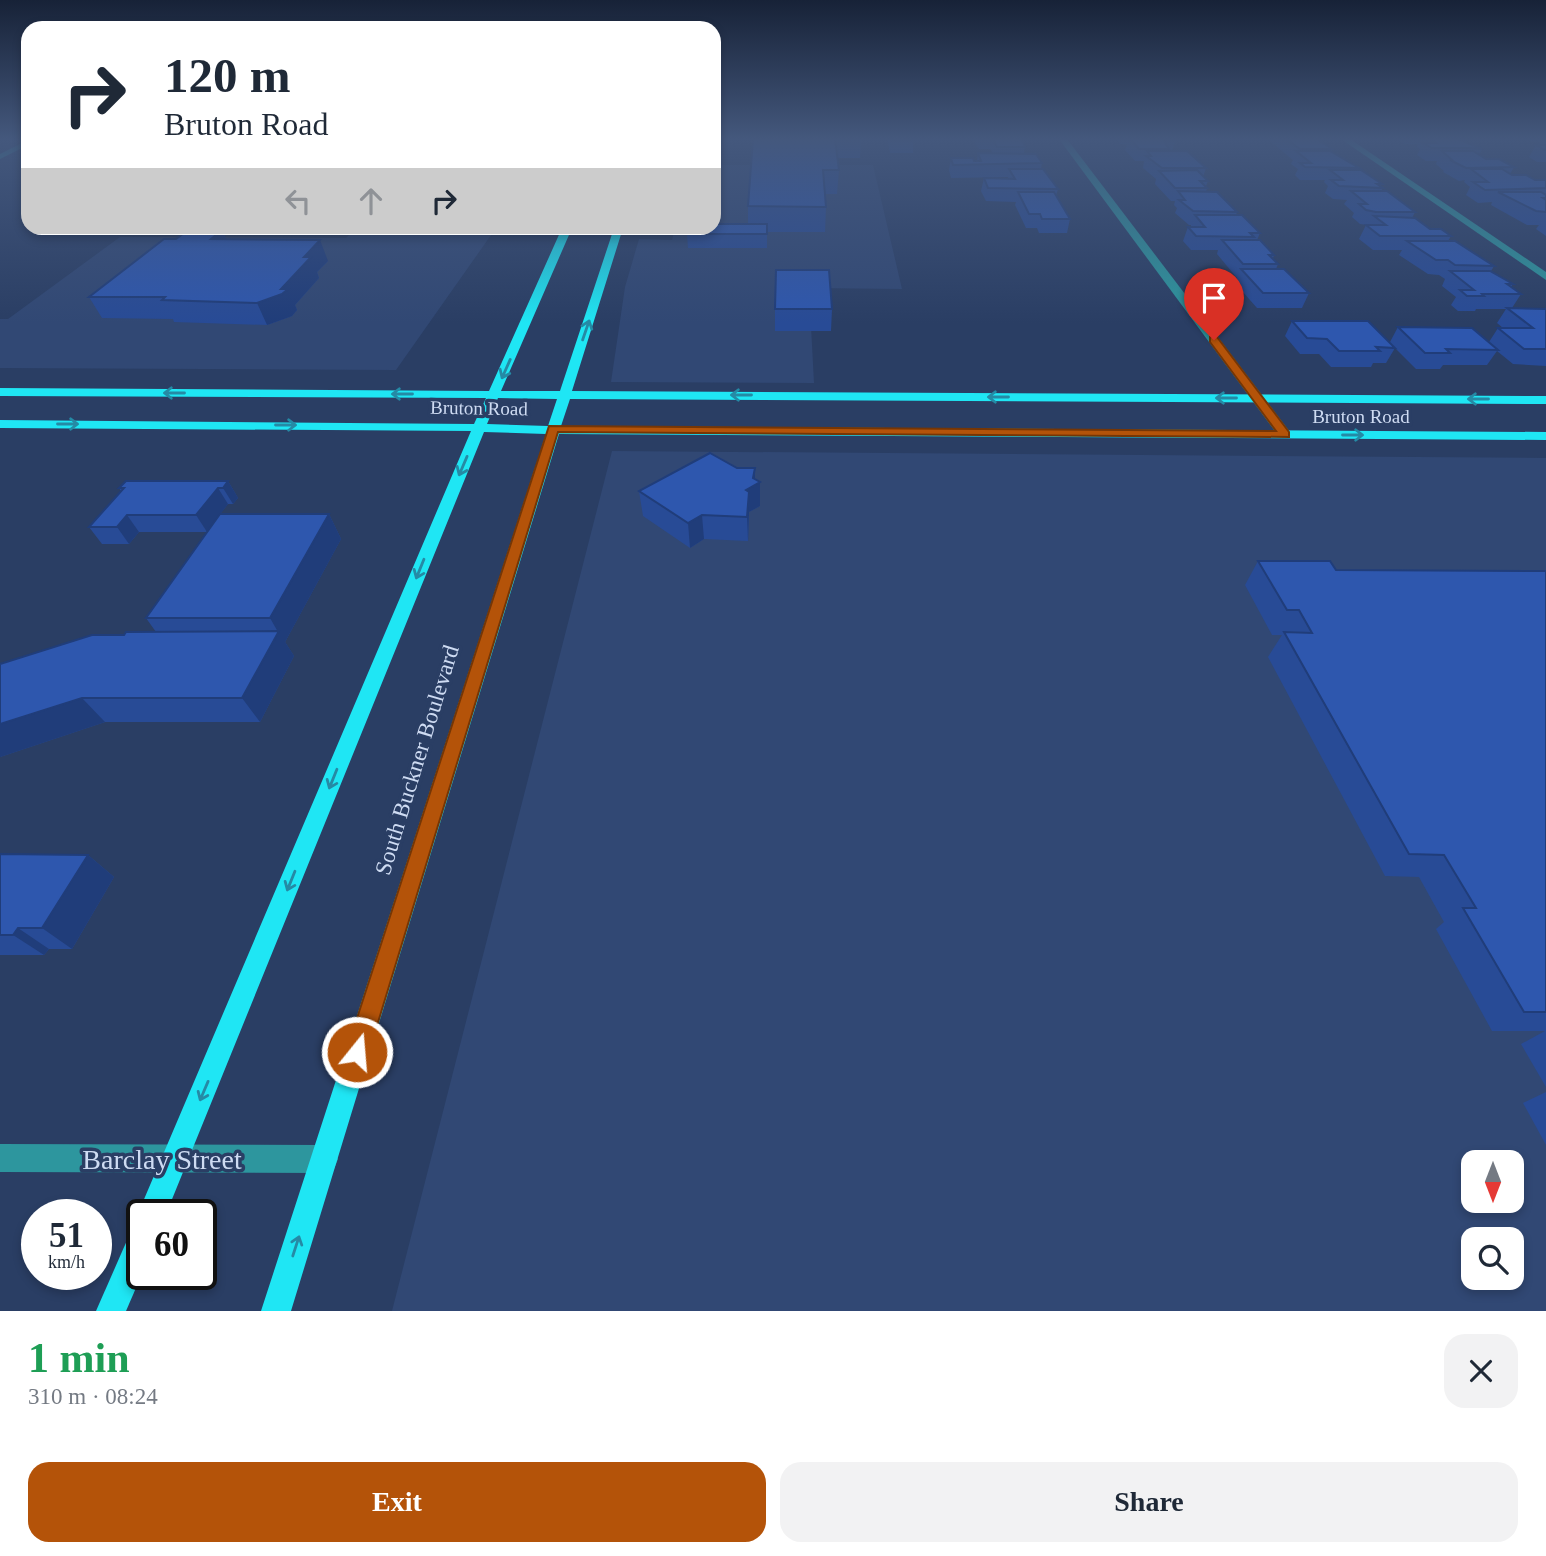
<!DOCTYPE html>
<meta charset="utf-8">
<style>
body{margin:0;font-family:"Times New Roman",serif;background:#f2f2f3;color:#1f2937;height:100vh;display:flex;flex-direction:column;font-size:26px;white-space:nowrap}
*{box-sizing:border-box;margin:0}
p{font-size:23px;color:#747a83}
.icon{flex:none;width:38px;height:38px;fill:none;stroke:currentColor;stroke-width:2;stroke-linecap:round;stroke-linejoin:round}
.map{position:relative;height:1311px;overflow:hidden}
.sheet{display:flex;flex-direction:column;background:#fff;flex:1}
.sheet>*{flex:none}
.guide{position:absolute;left:21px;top:21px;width:700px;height:214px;border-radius:21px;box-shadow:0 4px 10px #0003;background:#fff;color:#1f2937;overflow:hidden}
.needle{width:46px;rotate:180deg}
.buttons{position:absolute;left:1461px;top:1150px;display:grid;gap:14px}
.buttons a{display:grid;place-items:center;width:63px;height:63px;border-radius:14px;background:#fff;box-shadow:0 4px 10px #0003;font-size:35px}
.speed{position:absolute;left:21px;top:1199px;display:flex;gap:14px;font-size:35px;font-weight:700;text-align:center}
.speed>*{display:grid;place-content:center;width:91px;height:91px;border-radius:50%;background:#fff;box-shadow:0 4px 10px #0003;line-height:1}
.speed small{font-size:18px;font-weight:400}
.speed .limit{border:4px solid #111;border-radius:10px;background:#fff;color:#111}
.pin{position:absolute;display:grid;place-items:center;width:60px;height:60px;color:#fff;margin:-72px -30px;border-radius:50% 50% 50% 0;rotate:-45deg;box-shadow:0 0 7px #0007}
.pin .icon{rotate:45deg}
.me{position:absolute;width:77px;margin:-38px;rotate:17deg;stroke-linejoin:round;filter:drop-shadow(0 0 5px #0008)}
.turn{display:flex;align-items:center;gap:24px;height:147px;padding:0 28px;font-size:32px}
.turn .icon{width:91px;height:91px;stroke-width:2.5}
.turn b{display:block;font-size:49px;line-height:60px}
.lanes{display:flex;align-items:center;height:66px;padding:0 28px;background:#0003;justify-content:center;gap:35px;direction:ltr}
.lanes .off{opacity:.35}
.round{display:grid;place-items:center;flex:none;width:74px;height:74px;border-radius:21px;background:#f2f2f3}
.head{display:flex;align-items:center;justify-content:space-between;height:119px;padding:0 28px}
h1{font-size:42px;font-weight:700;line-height:52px;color:#1e9e55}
.cta{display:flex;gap:14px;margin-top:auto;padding:14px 28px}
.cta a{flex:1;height:80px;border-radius:21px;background:#b45309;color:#fff;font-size:28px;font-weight:700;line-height:80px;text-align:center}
.cta a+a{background:#f2f2f3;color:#1f2937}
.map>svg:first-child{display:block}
</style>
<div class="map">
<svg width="1546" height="1311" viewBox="0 0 1546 1311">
<rect width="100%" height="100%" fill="#2a3e64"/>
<g fill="#314874" fill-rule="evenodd">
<polygon points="714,165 873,165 902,289 809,288 814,383 611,382 625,287 639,239 672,240 675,228 714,228"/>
<polygon points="356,228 496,228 396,370 0,368 0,319 8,319 120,237 346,238"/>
<path d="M 612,451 L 1546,458 L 1546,1311 L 392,1311 ZM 1474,1162 L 1512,1162 L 1512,1200 L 1474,1200 ZM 1474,1239 L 1512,1239 L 1512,1278 L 1474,1278 Z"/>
</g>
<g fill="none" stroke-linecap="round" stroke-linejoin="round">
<g fill="#2d969e" fill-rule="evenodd">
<polygon points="1059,139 1067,139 1290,432 1290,438 1280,438"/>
<polygon points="1341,139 1350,139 1546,272 1546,280"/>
<polygon points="28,140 28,145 0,159 0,154"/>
<polygon points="0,1144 324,1145 334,1149 338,1159 334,1169 324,1173 0,1172"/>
</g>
<g fill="#1fe6f4" fill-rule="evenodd">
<path d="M 562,228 L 572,228 L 501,391 L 560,391 L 614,228 L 623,228 L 572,391 L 1546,396 L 1546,404 L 570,399 L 561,426 L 1546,432 L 1546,440 L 559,434 L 291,1311 L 261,1311 L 546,434 L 484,432 L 166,1214 L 142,1214 L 142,1223 L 138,1214 L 142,1204 L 471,431 L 0,428 L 0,420 L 474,424 L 486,398 L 0,396 L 0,388 L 489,391 ZM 498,398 L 557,399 L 548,426 L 487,424 Z"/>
<polygon points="142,1225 142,1274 126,1311 96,1311 132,1229"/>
</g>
</g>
<g fill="#284b96">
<polygon points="753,139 861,139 860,158 837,158 839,170 837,194 825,194 826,207 825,232 767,232 767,248 688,248 687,234 748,224 748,206"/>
<polygon points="887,139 913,139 913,153 890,153"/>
<polygon points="975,139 1022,139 1025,147 1024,153 1042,163 1041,169 1058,189 1056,196 1070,219 1067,233 1039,233 1037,228 1026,228 1015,205 1016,202 986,201 981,191 984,178 1008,179 1008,177 951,178 949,170 951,158 977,161 978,153 992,153 991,149 979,149 974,141"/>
<polygon points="1116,139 1173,139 1175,141 1172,151 1206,168 1203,177 1208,181 1206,186 1207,188 1206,192 1237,212 1236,215 1260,233 1257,240 1274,255 1273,258 1278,264 1276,269 1309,293 1302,308 1257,308 1235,283 1237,278 1217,254 1218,250 1191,250 1183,241 1188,227 1191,227 1191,225 1189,225 1175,213 1177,208 1174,205 1175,201 1171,201 1155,184 1156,179 1143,168 1144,161 1135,161 1125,150 1127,144 1120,144"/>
<polygon points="1268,139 1317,139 1332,149 1331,152 1359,168 1359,170 1382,184 1380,186 1383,188 1381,191 1415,212 1412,218 1430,229 1451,236 1448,241 1494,266 1491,271 1513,284 1511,287 1521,294 1512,308 1546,309 1546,366 1513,364 1497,351 1487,365 1443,365 1440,369 1416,369 1395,348 1386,363 1373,363 1371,367 1331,367 1319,354 1300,354 1285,336 1292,321 1390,342 1398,327 1489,342 1498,328 1503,328 1497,323 1506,309 1476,309 1475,311 1458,311 1451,305 1456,297 1442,286 1445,279 1439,275 1428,274 1399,255 1402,250 1373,250 1359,239 1366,225 1367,225 1360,224 1352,217 1354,213 1344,204 1347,200 1333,199 1325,193 1328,186 1324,182 1325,180 1300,180 1295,175 1298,169 1291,164 1293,160 1276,146 1277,144 1273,144"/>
<polygon points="1396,139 1458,139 1482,149 1479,155 1486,159 1514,167 1510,174 1512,175 1535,180 1546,180 1546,236 1536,229 1539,225 1527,225 1491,205 1492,202 1478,203 1466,195 1470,187 1464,182 1465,180 1459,181 1443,172 1444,171 1436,164 1437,161 1426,161 1417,155 1420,149 1417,147 1418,144 1405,144"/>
<polygon points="1526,139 1546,139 1546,162 1537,162 1529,157 1536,145 1538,145 1540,142 1532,142"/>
<polygon points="63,228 329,228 326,230 224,231 223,228 64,229"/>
<polygon points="222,230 226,239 328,261 317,272 319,278 295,305 297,310 292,316 267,325 174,322 173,319 102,318 89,297 176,239"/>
<polygon points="775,309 832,309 831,331 775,331"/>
<polygon points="755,479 760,482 760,506 749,512 748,541 704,539 690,548 643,516 639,491"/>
<polygon points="228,481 238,498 233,504 228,504 220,514 329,514 341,539 285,642 294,656 260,722 105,722 0,757 124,635 156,632 146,618 207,532 139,532 129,544 102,544 89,527 121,491 119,488"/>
<polygon points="1258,561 1336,570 1546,571 1546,1087 1521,1044 1545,1031 1492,1031 1436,929 1444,922 1419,877 1385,876 1268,657 1282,635 1272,635 1245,585"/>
<polygon points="0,854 88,855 114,877 72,949 49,949 44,955 0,955"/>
<polygon points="1546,1092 1546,1145 1523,1103"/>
</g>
<g fill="#203d7a">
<polygon points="222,230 231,250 211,239"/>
<polygon points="320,240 328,261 317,272 319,278 295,305 297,310 292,316 267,325 257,303 281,289 304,257"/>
<polygon points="755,468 755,484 760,482 760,506 749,512 748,541 746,490 753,478"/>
<polygon points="228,481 238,498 233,504 223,488"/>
<polygon points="218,488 228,504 207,532 196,515"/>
<polygon points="329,514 341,539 285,642 294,656 260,722 242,698 278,632 270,618"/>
<polygon points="127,515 139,532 129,544 117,527"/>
<polygon points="702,515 704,539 690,548 688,523"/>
<polygon points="82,698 105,722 0,757 0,724"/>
<polygon points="88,855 114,877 72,949 42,928"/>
<polygon points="18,928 49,949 44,955 13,935"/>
</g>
<g fill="#2e57ae" stroke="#203d7a" stroke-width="2">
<polygon points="753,139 835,139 839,170 823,170 826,207 748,206"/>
<polygon points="891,139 913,139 914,141 891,141"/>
<polygon points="993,139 1022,139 1025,147 997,147"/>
<polygon points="1130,139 1173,139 1175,141 1164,141 1169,149 1139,149"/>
<polygon points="1286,139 1317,139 1332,149 1300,149"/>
<polygon points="1430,139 1458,139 1482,149 1469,148 1432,148 1423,143 1436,143"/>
<polygon points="1536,145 1546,145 1546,150 1545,150"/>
<polygon points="1147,151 1187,151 1206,168 1162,168 1146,156 1151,156"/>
<polygon points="1296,151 1330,151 1359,168 1305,167 1300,163 1311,163"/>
<polygon points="1442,151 1473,151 1486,159 1499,159 1514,167 1466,168 1450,160 1452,160"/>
<polygon points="978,153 1036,154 1042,163 953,165 951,158 973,158 974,161 981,161"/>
<polygon points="1009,169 1043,169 1058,189 988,188 984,178 1015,179"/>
<polygon points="1471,169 1502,169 1512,175 1526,175 1535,180 1546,180 1546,188 1485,190 1473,182 1488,182"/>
<polygon points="1197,170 1208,181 1200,181 1207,188 1175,188 1159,171"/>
<polygon points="1330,170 1361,170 1382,184 1377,184 1383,188 1339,186 1331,180 1343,180"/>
<polygon points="1178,191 1217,192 1237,212 1193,211 1179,200 1185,200"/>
<polygon points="1351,191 1387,191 1415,212 1376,212 1366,210 1359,204 1367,204"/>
<polygon points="1018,192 1054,192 1070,219 1042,219 1040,214 1029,214"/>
<polygon points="1498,192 1541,192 1546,195 1546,198 1543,198 1546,200 1546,212 1536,211"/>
<polygon points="1195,215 1242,215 1260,233 1250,233 1254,237 1196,236 1188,227 1205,227"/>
<polygon points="1374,216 1415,218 1430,229 1441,229 1451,236 1380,236 1366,225 1386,225"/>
<polygon points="714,224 767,224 767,234 687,234 688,228 714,228"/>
<polygon points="188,230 222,230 211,239 320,240 304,257 311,257 281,289 288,289 282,294 257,303 162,300 165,297 89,297 164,239 176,239"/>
<polygon points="1222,240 1260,240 1274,255 1269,255 1278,264 1243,264"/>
<polygon points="1407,241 1455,241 1494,266 1455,265 1448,260 1436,260"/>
<polygon points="1241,269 1284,269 1309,293 1263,293"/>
<polygon points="776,270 829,270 832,309 775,309"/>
<polygon points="1450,271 1490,271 1513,284 1507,284 1521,294 1482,294 1484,296 1467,296 1460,290 1474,290"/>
<polygon points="1507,308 1546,309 1546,349 1524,349 1498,328 1533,328"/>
<polygon points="1292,321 1368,321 1395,348 1376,347 1380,351 1339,351 1327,339 1307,338"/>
<polygon points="1398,327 1472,328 1498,350 1446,349 1450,353 1425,353"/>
<polygon points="710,453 737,468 755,468 753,478 760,482 746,490 749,492 747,517 702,515 688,523 639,491"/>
<polygon points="126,481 228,481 223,488 218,488 196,515 127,515 117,527 89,527 124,488 119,488"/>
<polygon points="220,514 329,514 270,618 146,618"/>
<polygon points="1258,561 1330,561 1336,570 1546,571 1546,1012 1524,1012 1463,908 1476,908 1444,855 1409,854 1284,632 1312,633 1299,610 1287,610"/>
<polygon points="279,631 242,698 82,698 0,724 0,664 92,635 124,635 126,632"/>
<polygon points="0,854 88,855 42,928 18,928 13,935 0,935"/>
</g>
<defs><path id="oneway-shaft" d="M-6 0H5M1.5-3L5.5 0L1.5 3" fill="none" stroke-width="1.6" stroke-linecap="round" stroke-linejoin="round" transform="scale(1.75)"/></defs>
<g stroke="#258aa5">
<use href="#oneway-shaft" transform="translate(586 330) rotate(-71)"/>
<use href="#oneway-shaft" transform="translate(506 369) rotate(114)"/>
<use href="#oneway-shaft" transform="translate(174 393) rotate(-180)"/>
<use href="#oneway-shaft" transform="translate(402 394) rotate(180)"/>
<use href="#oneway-shaft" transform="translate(741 395) rotate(-180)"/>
<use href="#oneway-shaft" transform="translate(998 397) rotate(-180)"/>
<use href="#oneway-shaft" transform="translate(1226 398) rotate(-180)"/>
<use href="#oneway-shaft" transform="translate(1478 399) rotate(-180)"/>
<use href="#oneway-shaft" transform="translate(68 424)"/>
<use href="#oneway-shaft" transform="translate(286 425)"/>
<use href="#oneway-shaft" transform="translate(1353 435)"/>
<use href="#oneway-shaft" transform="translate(463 466) rotate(113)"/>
<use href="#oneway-shaft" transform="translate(420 569) rotate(112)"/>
<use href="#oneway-shaft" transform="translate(333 779) rotate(112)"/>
<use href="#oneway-shaft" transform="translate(291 881) rotate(112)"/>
<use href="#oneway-shaft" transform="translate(204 1091) rotate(113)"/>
<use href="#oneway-shaft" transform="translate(296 1246) rotate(-72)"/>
</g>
<linearGradient id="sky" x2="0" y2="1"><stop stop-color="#172237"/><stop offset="0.43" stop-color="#44587d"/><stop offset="1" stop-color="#44587d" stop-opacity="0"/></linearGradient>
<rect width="1546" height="323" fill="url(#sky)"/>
<polygon fill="#b45309" stroke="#753606" stroke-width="2" points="1210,337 1217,337 1289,432 1289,437 558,432 369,1052 365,1060 357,1064 349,1060 346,1052 549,426 1276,431 1210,342"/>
<g text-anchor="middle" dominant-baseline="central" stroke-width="7" stroke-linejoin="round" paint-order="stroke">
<g font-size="19" fill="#cedbf2" stroke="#2a3e64">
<text transform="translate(479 408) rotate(1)">Bruton Road</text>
<text x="1361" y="416">Bruton Road</text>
</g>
<g font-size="23" fill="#cedbf2" stroke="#2a3e64">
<text transform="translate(417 760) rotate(-73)">South Buckner Boulevard</text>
</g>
<g font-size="28" fill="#cedbf2" stroke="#2a3e64">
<text x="162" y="1159">Barclay Street</text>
</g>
</g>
</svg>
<div class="buttons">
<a><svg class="needle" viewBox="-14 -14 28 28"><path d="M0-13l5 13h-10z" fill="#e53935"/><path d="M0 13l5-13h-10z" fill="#747a83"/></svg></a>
<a><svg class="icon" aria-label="search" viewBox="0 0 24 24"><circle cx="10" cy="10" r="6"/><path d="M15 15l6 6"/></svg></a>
</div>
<div class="speed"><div>51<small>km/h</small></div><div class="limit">60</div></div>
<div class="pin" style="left:1214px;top:340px;background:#d93025"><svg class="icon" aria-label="arrive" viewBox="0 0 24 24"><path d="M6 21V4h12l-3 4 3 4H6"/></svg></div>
<svg class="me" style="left:357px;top:1052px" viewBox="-20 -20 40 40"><circle r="17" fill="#b45309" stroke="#fff" stroke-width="3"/><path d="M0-11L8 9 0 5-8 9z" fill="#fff"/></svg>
<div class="guide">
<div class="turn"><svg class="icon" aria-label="right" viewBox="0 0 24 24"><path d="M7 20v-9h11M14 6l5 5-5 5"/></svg><div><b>120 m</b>Bruton Road</div></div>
<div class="lanes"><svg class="icon off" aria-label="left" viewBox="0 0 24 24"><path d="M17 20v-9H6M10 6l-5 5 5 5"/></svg><svg class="icon off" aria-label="ahead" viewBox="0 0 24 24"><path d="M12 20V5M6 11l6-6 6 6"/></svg><svg class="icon" aria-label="right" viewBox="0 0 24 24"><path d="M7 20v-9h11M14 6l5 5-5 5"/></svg></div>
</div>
</div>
<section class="sheet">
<div class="head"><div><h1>1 min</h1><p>310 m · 08:24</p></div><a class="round"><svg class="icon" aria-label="close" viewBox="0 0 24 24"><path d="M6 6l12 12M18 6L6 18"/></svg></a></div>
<div class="cta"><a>Exit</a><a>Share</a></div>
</section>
